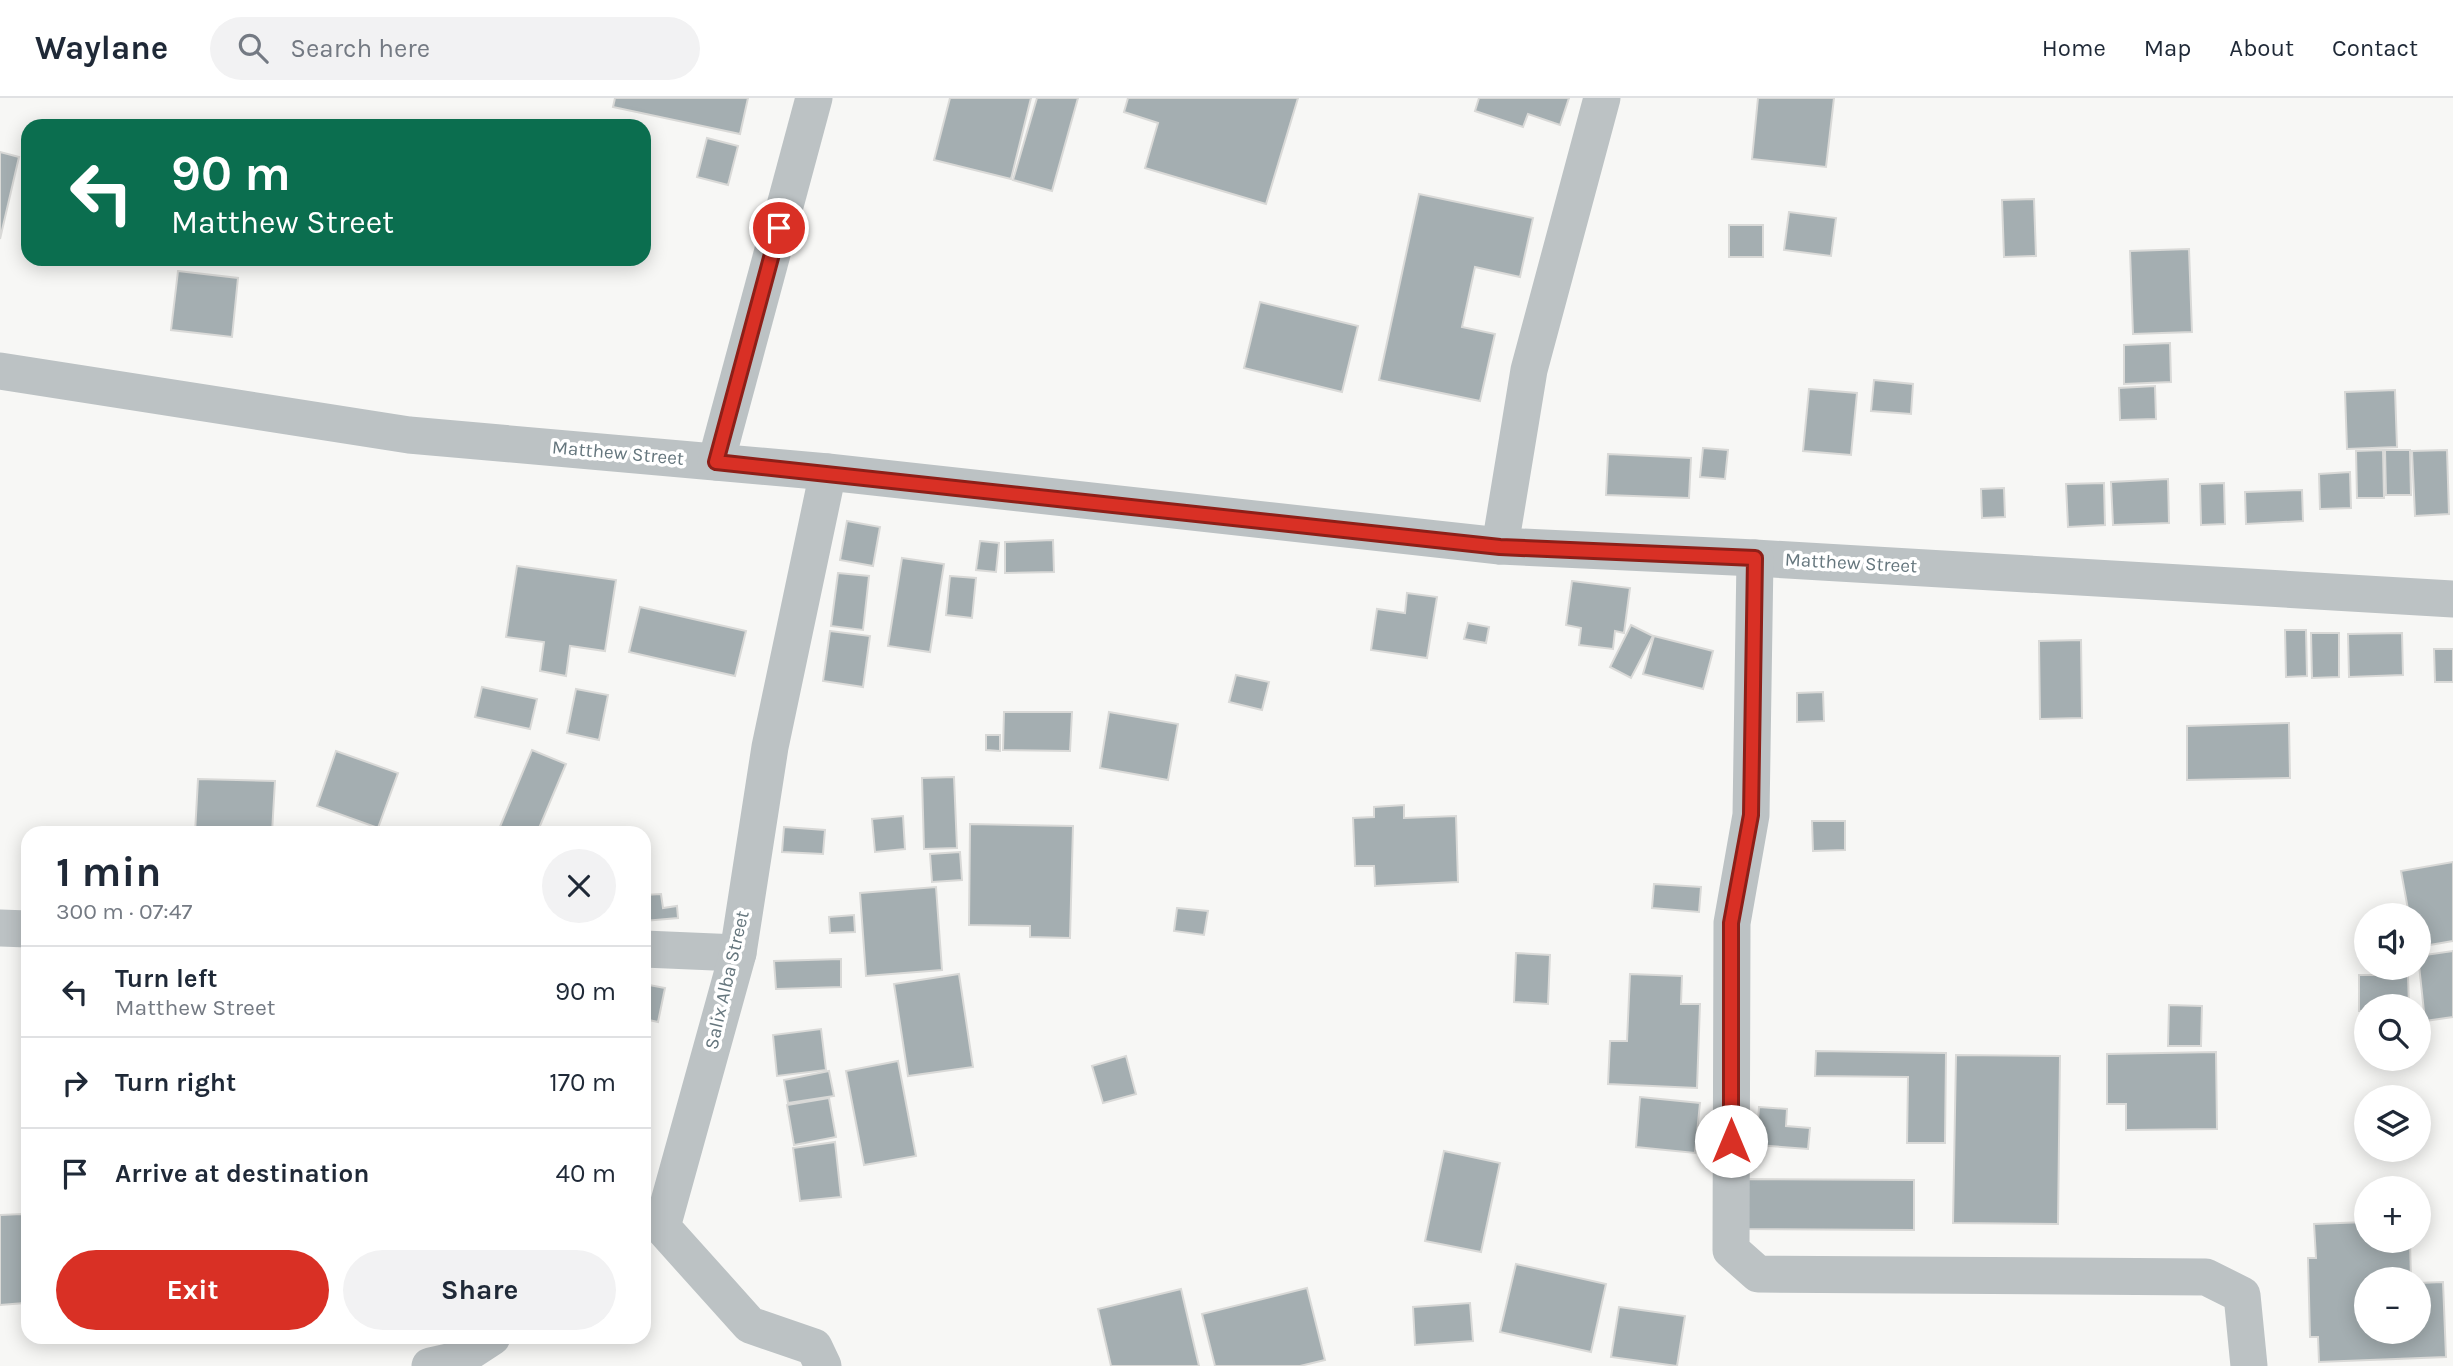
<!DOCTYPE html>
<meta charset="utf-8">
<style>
body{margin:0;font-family:Karla,sans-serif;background:#f2f2f3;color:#1f2937;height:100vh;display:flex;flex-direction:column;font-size:26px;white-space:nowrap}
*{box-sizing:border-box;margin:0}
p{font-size:23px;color:#747a83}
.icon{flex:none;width:38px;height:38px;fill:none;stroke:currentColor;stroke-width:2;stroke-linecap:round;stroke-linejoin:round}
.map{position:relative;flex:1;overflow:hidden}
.side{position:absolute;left:21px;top:728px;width:630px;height:518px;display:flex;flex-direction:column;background:#fff;border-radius:21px;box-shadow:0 4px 18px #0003}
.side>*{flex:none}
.hud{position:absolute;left:21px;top:21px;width:630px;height:147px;border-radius:21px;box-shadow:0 4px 18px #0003;background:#0b6e4f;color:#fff;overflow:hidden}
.tools{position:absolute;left:2354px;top:805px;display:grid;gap:14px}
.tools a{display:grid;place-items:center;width:77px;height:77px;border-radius:50%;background:#fff;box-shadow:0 4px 18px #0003;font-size:35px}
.pin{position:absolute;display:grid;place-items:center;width:60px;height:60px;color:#fff;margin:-30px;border:4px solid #fff;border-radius:50%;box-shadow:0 2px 7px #0007}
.me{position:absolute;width:77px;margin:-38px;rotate:0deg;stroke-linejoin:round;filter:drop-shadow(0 0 5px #0008)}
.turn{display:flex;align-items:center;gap:24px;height:147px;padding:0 35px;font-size:32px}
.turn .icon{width:91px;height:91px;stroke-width:2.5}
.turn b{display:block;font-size:49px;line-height:60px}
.round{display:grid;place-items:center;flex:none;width:74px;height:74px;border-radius:37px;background:#f2f2f3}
.head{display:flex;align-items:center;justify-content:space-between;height:119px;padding:0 35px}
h1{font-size:42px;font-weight:700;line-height:52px}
.primary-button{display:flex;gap:14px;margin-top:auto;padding:14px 35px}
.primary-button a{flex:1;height:80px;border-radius:42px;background:#d93025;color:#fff;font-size:28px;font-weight:700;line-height:80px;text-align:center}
.primary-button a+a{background:#f2f2f3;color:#1f2937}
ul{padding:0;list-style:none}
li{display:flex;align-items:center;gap:21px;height:91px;padding:0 35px;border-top:2px solid #e0e1e3}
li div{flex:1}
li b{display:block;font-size:26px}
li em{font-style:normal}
header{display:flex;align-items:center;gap:42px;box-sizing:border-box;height:98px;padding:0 35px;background:#fff;border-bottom:2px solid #e0e1e3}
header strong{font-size:33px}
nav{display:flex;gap:38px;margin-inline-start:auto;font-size:24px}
.search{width:490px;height:63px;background:#f2f2f3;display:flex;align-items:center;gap:18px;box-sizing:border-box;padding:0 24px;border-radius:38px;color:#747a83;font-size:26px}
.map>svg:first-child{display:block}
</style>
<header>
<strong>Waylane</strong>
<div class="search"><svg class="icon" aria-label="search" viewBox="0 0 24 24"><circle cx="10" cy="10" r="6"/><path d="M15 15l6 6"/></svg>Search here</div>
<nav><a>Home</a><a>Map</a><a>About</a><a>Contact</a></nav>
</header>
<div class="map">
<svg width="2453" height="1268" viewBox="0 0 2453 1268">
<rect width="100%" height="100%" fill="#f7f7f5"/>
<g fill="#a4aeb1" stroke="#d9d9d7" stroke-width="2">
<polygon points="615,0 748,0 740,36 613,9"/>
<polygon points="950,0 1031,0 1011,81 934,62"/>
<polygon points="1037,0 1078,0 1052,93 1013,82"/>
<polygon points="1128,0 1298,0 1266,106 1145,70 1158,25 1124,14"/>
<polygon points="1479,0 1569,0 1560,27 1528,16 1523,29 1475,13"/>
<polygon points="1758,0 1834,0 1826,69 1752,61"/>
<polygon points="707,40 738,48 728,87 697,79"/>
<polygon points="0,54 19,59 0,141"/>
<polygon points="1419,96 1533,120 1520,179 1475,169 1462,229 1495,236 1480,303 1379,282"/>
<polygon points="2034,101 2036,158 2004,159 2002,102"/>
<polygon points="1789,114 1836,120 1831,158 1784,152"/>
<rect x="1729" y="127" width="34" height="32"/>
<polygon points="2189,151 2192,234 2133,236 2130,153"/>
<polygon points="178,173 238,180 232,239 171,232"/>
<polygon points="1260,204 1358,228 1342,294 1244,270"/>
<polygon points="2170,245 2171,284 2124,286 2124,247"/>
<polygon points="1874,282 1913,286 1911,316 1871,313"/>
<polygon points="2155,288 2156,321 2120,322 2119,290"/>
<polygon points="1809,291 1857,295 1851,357 1803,353"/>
<polygon points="2395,292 2397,349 2347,351 2345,294"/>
<polygon points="1703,350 1728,352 1725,381 1700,379"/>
<polygon points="2383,352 2384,400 2357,400 2356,353"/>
<polygon points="2385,352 2410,352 2411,397 2386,397"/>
<polygon points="2447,352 2449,416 2415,418 2412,353"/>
<polygon points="1608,356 1691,360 1689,400 1606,397"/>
<polygon points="2350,374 2351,410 2320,411 2319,376"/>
<polygon points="2168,381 2169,425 2113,427 2111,384"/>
<polygon points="2104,385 2105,427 2068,429 2066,386"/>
<polygon points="2224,385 2225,426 2201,427 2200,386"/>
<polygon points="2004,390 2005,419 1982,420 1981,391"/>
<polygon points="2302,392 2303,423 2246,426 2245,394"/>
<polygon points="847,423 880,429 873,468 840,462"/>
<polygon points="1053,442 1054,474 1005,475 1005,444"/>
<polygon points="980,443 999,445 996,474 976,472"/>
<polygon points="902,460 944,466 930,554 888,548"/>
<polygon points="517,468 616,482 605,553 570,548 566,578 540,573 544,544 506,539"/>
<polygon points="838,475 869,478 863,532 831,528"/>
<polygon points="950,478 976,480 972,520 946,517"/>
<polygon points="1572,483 1630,490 1624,535 1615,533 1613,551 1579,547 1581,530 1566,527"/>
<polygon points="1407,495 1437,499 1427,560 1371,552 1377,511 1405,515"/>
<polygon points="640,509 746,533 735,578 629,554"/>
<polygon points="1468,525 1489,529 1486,545 1464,541"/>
<polygon points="1631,527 1653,538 1631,580 1610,569"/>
<polygon points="2285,532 2306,532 2307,578 2286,579"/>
<polygon points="830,533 870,538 863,589 823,583"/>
<polygon points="2311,535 2339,535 2339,579 2312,580"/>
<polygon points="2402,535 2403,577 2349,579 2348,536"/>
<polygon points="1654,538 1713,553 1703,591 1643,576"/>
<polygon points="2081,542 2082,620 2040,621 2039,543"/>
<polygon points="2434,551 2453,551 2453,584 2435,584"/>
<polygon points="1236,577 1269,584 1262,612 1229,604"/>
<polygon points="482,589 537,601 530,631 475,619"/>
<polygon points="576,591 608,597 599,642 567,635"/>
<polygon points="1823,594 1824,623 1797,624 1797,595"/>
<polygon points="1004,614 1072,614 1070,653 1003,652"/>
<polygon points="1109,614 1178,626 1168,682 1100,670"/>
<polygon points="2289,625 2290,680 2187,682 2187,628"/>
<polygon points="986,637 1000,637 1000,653 986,652"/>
<polygon points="532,652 566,666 537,735 508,735 499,731"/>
<polygon points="336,653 398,675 378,730 317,708"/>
<polygon points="954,679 957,750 924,751 922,680"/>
<polygon points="198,681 275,683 272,735 195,735"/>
<polygon points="1404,707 1404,720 1456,718 1458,784 1375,788 1374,768 1355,768 1353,720 1374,719 1374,709"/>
<polygon points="903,718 905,751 875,754 872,721"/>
<polygon points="1812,723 1845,723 1845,752 1813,753"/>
<polygon points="970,726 1073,728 1070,840 1030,839 1030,828 969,827"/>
<polygon points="784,729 825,732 823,756 782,754"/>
<polygon points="960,754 962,782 932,784 930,756"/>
<polygon points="2453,764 2453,843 2418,849 2418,817 2409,817 2401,773"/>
<polygon points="1654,786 1701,789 1699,814 1652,810"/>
<polygon points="936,789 942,872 866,878 860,795"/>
<polygon points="661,796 663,810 677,808 678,820 644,823 644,797"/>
<polygon points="1177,810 1208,813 1204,837 1174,833"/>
<polygon points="854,817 855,834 830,835 829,819"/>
<polygon points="2453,853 2453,919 2425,923 2418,858"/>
<polygon points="1516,855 1550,857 1548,906 1514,904"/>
<polygon points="841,861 841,889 776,891 774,863"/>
<polygon points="959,876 973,969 908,978 894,886"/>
<polygon points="1630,876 1682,878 1681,906 1700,906 1697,990 1608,986 1610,943 1627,943"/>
<polygon points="2359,877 2408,877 2409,908 2366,908 2366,913 2359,913"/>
<polygon points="644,886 665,890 658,924 644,921"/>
<polygon points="2169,907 2202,908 2201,948 2168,948"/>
<polygon points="821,931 826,972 777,978 773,937"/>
<polygon points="1816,953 1946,955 1945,1045 1907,1045 1908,979 1815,978"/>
<polygon points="2216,954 2217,1031 2126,1032 2126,1006 2107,1006 2107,956"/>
<polygon points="1956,957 2060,958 2058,1126 1953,1125"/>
<polygon points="1126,958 1136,996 1103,1005 1092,968"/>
<polygon points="898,963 916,1058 864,1067 846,973"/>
<polygon points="829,973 834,998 788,1005 784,982"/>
<polygon points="1640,999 1700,1005 1695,1055 1636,1049"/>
<polygon points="829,1000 836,1039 794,1047 787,1007"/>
<polygon points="1759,1009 1787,1011 1786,1028 1810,1030 1808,1051 1756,1047"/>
<polygon points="835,1044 841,1099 800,1103 793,1050"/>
<polygon points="1444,1053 1500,1065 1481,1154 1425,1143"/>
<polygon points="1743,1081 1914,1082 1914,1132 1743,1131"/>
<polygon points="22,1116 25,1205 0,1207 0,1117"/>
<polygon points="2366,1124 2366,1143 2410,1143 2411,1181 2366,1181 2366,1234 2418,1234 2418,1185 2443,1184 2446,1259 2319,1264 2318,1239 2310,1239 2308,1160 2316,1160 2314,1126"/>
<polygon points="1516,1166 1606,1186 1591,1254 1500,1234"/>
<polygon points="1307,1190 1325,1262 1300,1268 1215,1268 1202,1216"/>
<polygon points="1181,1191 1199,1268 1111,1268 1098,1211"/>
<polygon points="1470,1205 1473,1243 1415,1247 1413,1209"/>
<polygon points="1619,1209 1685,1218 1677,1268 1611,1259"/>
</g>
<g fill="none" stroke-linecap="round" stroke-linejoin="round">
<g stroke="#bcc2c4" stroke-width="37">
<polyline points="0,273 409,337 828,374 1500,448 1755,460 2453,501"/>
<polyline points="716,364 814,0"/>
<polyline points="1500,448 1529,272 1602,0"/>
<polyline points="1755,460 1751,717 1732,825 1731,1152 1758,1176 2206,1179 2242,1197 2249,1268"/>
<polyline points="0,830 28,831"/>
<polyline points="644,851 738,855"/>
<polyline points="430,1268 457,1262 492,1239"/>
<polyline points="823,1268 814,1249 750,1227 662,1129 738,855 770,649 828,374"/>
</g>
</g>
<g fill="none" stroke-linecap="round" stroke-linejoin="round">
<defs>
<polyline id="route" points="779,130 716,364 1500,449 1755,460 1751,717 1731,825 1731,1043"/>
</defs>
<use href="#route" stroke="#8d1f18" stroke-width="18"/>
<use href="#route" stroke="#d93025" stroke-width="12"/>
</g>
<g text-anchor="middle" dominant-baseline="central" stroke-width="7" stroke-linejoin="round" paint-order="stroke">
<g font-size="19" fill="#65767d" stroke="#fff">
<text transform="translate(618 355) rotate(5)">Matthew Street</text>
<text transform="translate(1851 465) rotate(3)">Matthew Street</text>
<text transform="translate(727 882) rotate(-77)">Salix Alba Street</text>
</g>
</g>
</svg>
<div class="tools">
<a><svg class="icon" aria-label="sound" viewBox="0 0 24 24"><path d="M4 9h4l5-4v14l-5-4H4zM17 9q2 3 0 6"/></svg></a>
<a><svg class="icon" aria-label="search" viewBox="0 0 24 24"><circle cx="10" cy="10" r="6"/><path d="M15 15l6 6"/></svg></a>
<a><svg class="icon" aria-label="layers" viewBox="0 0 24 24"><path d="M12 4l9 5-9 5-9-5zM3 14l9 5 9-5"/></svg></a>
<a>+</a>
<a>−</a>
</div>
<div class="pin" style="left:779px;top:130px;background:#d93025"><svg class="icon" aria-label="arrive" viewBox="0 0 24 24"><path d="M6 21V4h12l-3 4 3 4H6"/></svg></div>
<svg class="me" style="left:1731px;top:1043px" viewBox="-20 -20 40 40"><circle r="19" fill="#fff"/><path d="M0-13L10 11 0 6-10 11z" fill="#d93025"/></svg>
<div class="hud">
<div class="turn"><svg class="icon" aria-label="left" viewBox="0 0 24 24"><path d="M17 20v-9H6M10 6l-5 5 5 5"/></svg><div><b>90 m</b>Matthew Street</div></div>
</div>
<section class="side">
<div class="head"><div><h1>1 min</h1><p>300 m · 07:47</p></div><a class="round"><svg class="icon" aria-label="close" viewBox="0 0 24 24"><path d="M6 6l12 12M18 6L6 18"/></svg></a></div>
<ul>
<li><svg class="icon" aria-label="left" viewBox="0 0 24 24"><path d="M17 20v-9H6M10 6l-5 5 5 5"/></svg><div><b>Turn left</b><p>Matthew Street</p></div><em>90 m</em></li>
<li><svg class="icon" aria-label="right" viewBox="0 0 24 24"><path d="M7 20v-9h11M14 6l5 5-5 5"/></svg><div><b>Turn right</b></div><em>170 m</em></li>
<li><svg class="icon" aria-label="arrive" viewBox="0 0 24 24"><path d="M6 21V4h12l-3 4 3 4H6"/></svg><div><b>Arrive at destination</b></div><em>40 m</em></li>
</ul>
<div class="primary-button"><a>Exit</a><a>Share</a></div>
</section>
</div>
